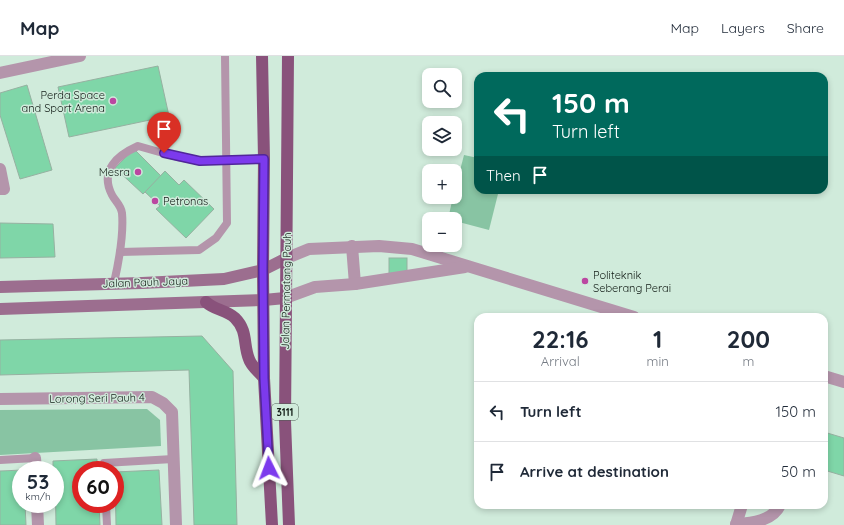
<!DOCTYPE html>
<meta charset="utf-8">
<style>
body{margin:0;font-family:Quicksand,sans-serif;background:#f2f2f3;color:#1f2937;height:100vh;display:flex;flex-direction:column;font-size:15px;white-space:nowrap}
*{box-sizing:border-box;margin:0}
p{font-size:13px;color:#747a83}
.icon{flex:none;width:22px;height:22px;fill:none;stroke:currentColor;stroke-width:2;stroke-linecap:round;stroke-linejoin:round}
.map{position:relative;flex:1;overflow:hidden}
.drawer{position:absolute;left:474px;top:257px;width:354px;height:196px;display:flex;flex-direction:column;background:#fff;border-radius:12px;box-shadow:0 2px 6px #0003}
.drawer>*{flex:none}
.guide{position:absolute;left:474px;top:16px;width:354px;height:122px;border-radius:12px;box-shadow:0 2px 6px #0003;background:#00695c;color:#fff;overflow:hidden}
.controls{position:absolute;left:422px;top:12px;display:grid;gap:8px}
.controls a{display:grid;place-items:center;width:40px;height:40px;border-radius:8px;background:#fff;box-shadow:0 2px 6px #0003;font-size:20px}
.speed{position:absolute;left:12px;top:405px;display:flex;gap:8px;font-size:20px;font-weight:700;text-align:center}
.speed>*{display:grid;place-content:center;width:52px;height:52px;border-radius:50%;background:#fff;box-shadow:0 2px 6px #0003;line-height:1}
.speed small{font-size:10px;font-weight:400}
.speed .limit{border:6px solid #d22;background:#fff;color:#111}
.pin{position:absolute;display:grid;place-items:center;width:34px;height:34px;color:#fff;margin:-41px -17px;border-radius:50% 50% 50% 0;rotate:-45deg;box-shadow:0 0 4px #0007}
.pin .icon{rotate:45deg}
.me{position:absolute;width:44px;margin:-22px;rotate:357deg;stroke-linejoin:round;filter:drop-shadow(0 0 3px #0008)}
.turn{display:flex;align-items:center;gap:14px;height:84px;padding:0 12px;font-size:18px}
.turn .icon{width:52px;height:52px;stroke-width:2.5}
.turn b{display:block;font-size:28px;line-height:34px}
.then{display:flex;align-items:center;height:38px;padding:0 12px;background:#0003;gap:8px;font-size:15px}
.eta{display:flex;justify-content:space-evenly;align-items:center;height:68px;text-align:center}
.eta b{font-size:24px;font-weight:800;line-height:28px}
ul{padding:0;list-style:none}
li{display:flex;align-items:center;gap:12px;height:60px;padding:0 12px;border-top:1px solid #e0e1e3}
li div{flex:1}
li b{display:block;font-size:15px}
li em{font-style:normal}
header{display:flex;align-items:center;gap:24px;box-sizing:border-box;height:56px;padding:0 20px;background:#fff;border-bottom:1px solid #e0e1e3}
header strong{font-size:19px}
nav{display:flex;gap:22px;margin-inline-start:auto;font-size:14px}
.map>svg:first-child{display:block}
</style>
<header>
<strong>Map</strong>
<nav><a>Map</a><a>Layers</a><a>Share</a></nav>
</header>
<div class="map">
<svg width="844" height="469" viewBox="0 0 844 469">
<rect width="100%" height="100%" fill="#d0ebdb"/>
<g fill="#88c4a3">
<polygon points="464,99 478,102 478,134 499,134 489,174 455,165 455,163 448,163 453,141 455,141 455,134"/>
<polygon points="147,353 160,364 161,390 0,399 0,354"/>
</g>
<g fill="#7fd6a8" stroke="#96b1a1">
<polygon points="158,10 169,60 69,81 58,31"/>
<polygon points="27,29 52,114 20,123 0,59 0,37"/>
<polygon points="134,93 161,120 143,138 115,112"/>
<polygon points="165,115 179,129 184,124 214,153 186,182 156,153 160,150 145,136"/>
<polygon points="0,167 53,168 55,201 0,202"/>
<rect x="389" y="202" width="18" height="17"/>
<polygon points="202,280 233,315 237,469 194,469 189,314 0,319 0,284"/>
<polygon points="824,376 844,382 844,420 824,414"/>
<polygon points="97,403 97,414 81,414 81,448 99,448 100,469 56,469 55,414 53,414 53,405"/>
<polygon points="21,414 21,448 25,448 26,469 0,469 0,415 23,414"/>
<polygon points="159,414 162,469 116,469 115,416"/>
</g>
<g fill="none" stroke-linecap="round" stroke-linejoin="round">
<g stroke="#b495ab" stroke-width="8">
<polyline points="120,196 199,194 216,182 227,167 225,0"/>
<path d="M 114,227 C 119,205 124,180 122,157 C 121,149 115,145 112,139 C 99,114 118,99 138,90 L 177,101 L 200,105 L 264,103"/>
<polyline points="0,404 35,402"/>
<polyline points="104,414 104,407 173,403"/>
<polyline points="106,448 107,469"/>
</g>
<g stroke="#b495ab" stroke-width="12">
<polyline points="0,17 80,0"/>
<polyline points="0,113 4,133 0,133"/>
<polyline points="352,190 355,228"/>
<polyline points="287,202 309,193 379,190 412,193 634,261"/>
<polyline points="285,242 315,231 355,228 465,211"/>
<polyline points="824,320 844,326"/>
<polyline points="0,343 152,341 163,347 172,356 176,469"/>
<polyline points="35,402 36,414"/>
<polyline points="37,448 38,469"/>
<polyline points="736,469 742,449"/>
<path d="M 737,469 L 736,468 C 751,467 773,465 780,449"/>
</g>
<g stroke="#9c6e8f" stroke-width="12">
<polyline points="0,231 142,227 224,223 263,214 287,202"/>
<polyline points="0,253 264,244 285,242"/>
</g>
<g stroke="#89527b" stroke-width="12">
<polyline points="262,0 264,103 263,214 264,322 272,469"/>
<polyline points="288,0 285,365 289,469"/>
<path d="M 206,246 C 214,254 227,254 235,262 C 248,275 243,288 249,303 C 251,310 259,316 264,322"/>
</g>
</g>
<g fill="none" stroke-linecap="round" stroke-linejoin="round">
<defs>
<polyline id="route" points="164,97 200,105 264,103 263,214 264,322 269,412"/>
</defs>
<use href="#route" stroke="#51269a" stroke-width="10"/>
<use href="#route" stroke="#7c3aed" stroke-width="7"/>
</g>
<g fill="#bb47a1" stroke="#d0ebdb" stroke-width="1.5">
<circle cx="113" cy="45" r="4"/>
<circle cx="138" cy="116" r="4"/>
<circle cx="155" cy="145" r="4"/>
<circle cx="585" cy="225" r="4"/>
</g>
<g text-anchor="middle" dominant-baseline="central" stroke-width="3" stroke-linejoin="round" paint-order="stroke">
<rect fill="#d0ebdb" stroke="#4b5a51" stroke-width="1" x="272" y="348" width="26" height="16" rx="3"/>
<g font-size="10" font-weight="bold" fill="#121c16">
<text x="285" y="356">3111</text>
</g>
<g font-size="11" fill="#121c16" stroke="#d0ebdb" text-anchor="end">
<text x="105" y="39">Perda Space<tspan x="105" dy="13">and Sport Arena</tspan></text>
<text x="130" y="116">Mesra</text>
<text x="163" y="145" text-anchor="start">Petronas</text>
<text x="593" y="219" text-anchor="start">Politeknik<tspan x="593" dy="13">Seberang Perai</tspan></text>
</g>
<g font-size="11" fill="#121c16" stroke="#d0ebdb">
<text transform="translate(145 226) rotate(-2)">Jalan Pauh Jaya</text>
<text transform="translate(286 235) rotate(-89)">Jalan Permatang Pauh</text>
<text transform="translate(97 342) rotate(-1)">Lorong Seri Pauh 4</text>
</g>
</g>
</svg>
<div class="controls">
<a><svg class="icon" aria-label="search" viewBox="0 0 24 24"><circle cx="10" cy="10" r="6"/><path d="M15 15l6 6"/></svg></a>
<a><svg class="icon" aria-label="layers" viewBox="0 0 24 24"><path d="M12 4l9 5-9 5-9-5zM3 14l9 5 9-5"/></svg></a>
<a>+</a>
<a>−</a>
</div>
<div class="speed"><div>53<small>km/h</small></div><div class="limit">60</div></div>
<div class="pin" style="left:164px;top:97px;background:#d93025"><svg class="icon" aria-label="arrive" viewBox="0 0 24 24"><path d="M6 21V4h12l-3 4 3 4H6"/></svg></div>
<svg class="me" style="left:269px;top:412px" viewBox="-20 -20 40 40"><path d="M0-17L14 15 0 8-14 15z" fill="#7c3aed" stroke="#fff" stroke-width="4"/></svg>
<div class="guide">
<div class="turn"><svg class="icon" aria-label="left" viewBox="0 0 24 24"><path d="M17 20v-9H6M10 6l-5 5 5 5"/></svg><div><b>150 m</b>Turn left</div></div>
<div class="then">Then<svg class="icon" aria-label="arrive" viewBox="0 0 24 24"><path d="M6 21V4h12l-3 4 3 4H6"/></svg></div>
</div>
<section class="drawer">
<div class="eta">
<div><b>22:16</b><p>Arrival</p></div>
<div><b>1</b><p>min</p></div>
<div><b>200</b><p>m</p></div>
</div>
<ul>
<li><svg class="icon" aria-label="left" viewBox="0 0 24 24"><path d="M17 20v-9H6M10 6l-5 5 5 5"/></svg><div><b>Turn left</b></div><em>150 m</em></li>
<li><svg class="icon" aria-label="arrive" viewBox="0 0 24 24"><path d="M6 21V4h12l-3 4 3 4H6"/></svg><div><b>Arrive at destination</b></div><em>50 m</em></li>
</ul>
</section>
</div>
